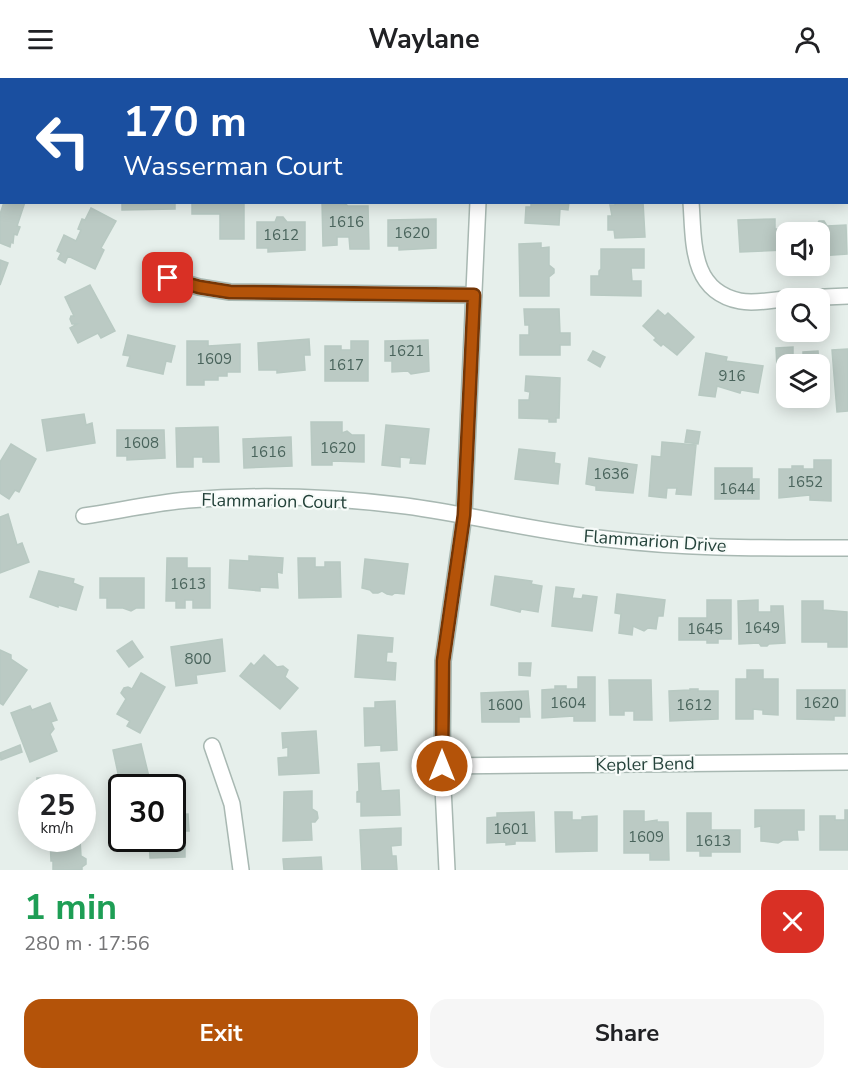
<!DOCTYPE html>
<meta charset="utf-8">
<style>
body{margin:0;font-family:"Nunito Sans",sans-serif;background:#f6f6f6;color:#202124;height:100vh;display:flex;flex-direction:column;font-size:22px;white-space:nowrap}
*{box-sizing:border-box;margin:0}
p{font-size:20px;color:#757577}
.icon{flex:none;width:33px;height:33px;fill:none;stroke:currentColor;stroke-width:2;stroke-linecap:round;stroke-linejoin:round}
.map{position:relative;height:792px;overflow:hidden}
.drawer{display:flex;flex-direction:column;background:#fff;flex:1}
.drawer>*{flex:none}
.top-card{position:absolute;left:0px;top:0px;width:849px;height:126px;box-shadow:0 3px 15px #0003;background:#1a4fa0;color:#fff;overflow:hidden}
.tools{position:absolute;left:776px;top:144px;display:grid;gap:12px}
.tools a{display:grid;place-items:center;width:54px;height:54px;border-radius:12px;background:#fff;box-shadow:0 3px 15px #0003;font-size:30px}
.speed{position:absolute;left:18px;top:696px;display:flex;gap:12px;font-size:30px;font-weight:700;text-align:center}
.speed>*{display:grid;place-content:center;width:78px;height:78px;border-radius:50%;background:#fff;box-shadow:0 3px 15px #0003;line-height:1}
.speed small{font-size:15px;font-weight:400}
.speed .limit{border:3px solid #111;border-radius:9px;background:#fff;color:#111}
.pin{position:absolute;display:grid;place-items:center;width:51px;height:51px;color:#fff;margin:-26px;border-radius:12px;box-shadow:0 3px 9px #0006}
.me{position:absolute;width:66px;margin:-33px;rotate:0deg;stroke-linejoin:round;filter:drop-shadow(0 0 4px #0008)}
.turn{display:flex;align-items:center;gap:21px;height:126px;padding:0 24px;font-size:27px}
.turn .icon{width:78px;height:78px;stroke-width:2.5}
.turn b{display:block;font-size:42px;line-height:51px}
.round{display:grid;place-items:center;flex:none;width:63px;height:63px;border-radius:18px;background:#f6f6f6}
.head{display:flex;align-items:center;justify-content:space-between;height:102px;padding:0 24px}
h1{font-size:36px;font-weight:700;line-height:45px;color:#1e9e55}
.action{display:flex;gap:12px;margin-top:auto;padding:12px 24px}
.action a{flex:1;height:69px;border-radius:18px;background:#b45309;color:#fff;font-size:24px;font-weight:700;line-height:69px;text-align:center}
.action a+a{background:#f6f6f6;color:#202124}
header{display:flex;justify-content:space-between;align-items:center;height:78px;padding:0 24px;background:#fff;font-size:27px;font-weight:700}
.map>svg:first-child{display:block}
</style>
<header><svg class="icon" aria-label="menu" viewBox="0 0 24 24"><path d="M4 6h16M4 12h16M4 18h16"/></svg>Waylane<svg class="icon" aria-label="person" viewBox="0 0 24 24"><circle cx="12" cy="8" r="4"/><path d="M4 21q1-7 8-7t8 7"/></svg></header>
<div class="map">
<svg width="848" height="792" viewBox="0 0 848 792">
<rect width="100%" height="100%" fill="#e6efeb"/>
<g fill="#bbcac4" stroke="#b8c9c2" stroke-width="1.5">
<polygon points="4,124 25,124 17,148 20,149 17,157 14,156 13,165 11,164 10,169 0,165 0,136"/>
<polygon points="122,124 175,124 175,131 122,132"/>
<polygon points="192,124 244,124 244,161 220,161 220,136 192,136"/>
<polygon points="322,124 343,124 348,128 368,128 369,171 350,171 349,159 337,159 337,167 323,168"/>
<polygon points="531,124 569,124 568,132 560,131 559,147 525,145 526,129 531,129"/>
<polygon points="615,124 643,124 645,159 615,160 614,152 608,152 608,138 612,138 610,127 615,127"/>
<polygon points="91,130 116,143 101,170 104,172 95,191 68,178 65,185 58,181 61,175 57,173 64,157 76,163 81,152 78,151 82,141 85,142"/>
<polygon points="277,139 283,139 287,144 305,144 305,172 268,174 268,170 257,170 257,144 275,144"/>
<polygon points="436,141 436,170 399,172 399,168 388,168 388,142"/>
<polygon points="775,141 775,151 783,151 784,172 740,174 738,142"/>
<polygon points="819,143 824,143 827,148 846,147 847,176 819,178 819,154 798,154 798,150 816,148"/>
<polygon points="541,165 541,170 549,169 549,187 554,191 554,195 549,199 549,218 520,218 519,166"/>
<polygon points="601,171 644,171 644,190 631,190 632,203 641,203 641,218 591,217 591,198 599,198 599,193 601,191"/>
<polygon points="0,182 8,185 0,207"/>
<polygon points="90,207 115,253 101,260 98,255 78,265 70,250 77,246 72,246 70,241 71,238 74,238 65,219"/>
<polygon points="524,231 559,231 560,255 570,255 570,267 560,267 560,277 520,277 520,257 529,257 529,247 525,247"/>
<polygon points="658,232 665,238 668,235 694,259 677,277 663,266 661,268 654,262 656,260 643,248"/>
<polygon points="128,257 175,268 171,284 166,283 163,296 127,288 130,278 123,277"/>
<polygon points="309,261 310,277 304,277 305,292 277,295 277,292 259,292 258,265"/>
<polygon points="428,262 429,293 411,296 408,293 392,294 392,283 385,283 385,263"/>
<polygon points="187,263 208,263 208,268 240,266 240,294 227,294 227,298 218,298 218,302 204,302 204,307 187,307"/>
<polygon points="351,263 368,263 368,303 325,303 325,268 341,268 341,272 351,272"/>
<polygon points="793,269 793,279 803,278 803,274 818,273 819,286 786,286 786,310 778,310 776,270"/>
<polygon points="848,271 848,333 837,334 832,272"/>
<polygon points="593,273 605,279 600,289 588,282"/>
<polygon points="706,275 727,279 726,283 763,288 758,315 741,312 740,315 717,308 715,319 699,317"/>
<polygon points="526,298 560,300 559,340 556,340 556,344 549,344 549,341 519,340 519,322 529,322 530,314 525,313"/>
<polygon points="84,336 86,347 92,345 95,365 47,373 42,342"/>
<polygon points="311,344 342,344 342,355 347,353 352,357 364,357 364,384 332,383 332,387 312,387"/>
<polygon points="386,347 429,351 425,386 410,385 411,380 400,379 400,389 382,387"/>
<polygon points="218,349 219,384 203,384 203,379 193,379 193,389 177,389 176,350"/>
<polygon points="117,352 164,352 165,380 127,382 127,378 117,378"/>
<polygon points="687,352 700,354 698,366 685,364"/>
<polygon points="291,359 292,388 244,390 243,361"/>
<polygon points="662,364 696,367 691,417 676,416 677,410 667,410 666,420 649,418 652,378 661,379"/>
<polygon points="11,366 36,381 19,414 15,412 9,421 0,415 0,384"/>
<polygon points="519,371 555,375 554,385 560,386 558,406 515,401"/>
<polygon points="589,380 637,387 633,415 596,412 596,408 586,406"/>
<polygon points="814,382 831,382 831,423 810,422 810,417 779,420 779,391 792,391 792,388 803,388 803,391 814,391"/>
<polygon points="715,390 752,390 752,401 759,401 759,421 715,421"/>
<polygon points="8,436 17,467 22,465 29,484 0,495 0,439"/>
<polygon points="249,478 283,480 282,495 277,494 278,510 260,509 260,513 229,510 230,482 249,483"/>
<polygon points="167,480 187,480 187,490 210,490 210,530 193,530 193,522 185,522 185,530 176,530 176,523 166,523"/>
<polygon points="298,480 315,480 315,489 325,489 325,484 340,484 341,519 299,520"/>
<polygon points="365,481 408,486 404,516 395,515 392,517 387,516 382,513 378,515 373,515 370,512 362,510"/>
<polygon points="39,493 74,501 73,505 83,509 76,532 58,527 58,529 30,519"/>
<polygon points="495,498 532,503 531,506 542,508 538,534 521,531 520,534 491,527"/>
<polygon points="100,500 144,500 144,530 136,530 131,533 123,530 107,530 107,520 100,520"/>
<polygon points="556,509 574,511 572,520 582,521 583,517 597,519 592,553 552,548"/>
<polygon points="617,516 665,522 663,538 658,538 656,551 648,550 644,553 633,548 632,557 619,555 621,536 615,535"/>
<polygon points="707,522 731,522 731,561 718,561 718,565 707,565 707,562 679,562 679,540 707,540"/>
<polygon points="758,522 758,534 771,534 771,528 783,528 785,565 769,566 767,568 761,568 759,565 739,566 738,523"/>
<polygon points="802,523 823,523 823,532 847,534 847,569 828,569 828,564 802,564"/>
<polygon points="358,557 393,560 392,574 387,574 386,584 396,585 395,602 355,599"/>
<polygon points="222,561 225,593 196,597 197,605 176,608 171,569"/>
<polygon points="132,563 143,579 129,589 117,573"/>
<polygon points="0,572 11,577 11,581 27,592 3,627 0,625"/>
<polygon points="264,577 277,589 283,588 288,592 285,599 298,610 280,631 240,598 251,585 254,588"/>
<polygon points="519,585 531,585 530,598 519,597"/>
<polygon points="747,592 763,592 763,601 778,601 778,637 763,636 763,632 753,631 753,641 736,641 736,601 747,601"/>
<polygon points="141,595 165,609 140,655 127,648 130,643 117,636 126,621 121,615 124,610 128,609 132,611"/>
<polygon points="578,599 595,599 595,643 574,643 574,638 542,640 542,612 555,611 555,608 566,608 566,611 578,611"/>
<polygon points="609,602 651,602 652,642 634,642 634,633 624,633 624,637 610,637"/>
<polygon points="690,611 698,611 698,613 718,613 718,641 670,643 669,613 690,612"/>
<polygon points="797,612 845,612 845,638 834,638 834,642 797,641"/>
<polygon points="528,613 530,639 519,639 519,644 482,644 481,615"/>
<polygon points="395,623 397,672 381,673 381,667 365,668 364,630 375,630 375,624"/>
<polygon points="50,625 57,642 51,644 54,651 50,656 57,673 30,684 11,635 30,628 32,632"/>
<polygon points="316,653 319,695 279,697 278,680 288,679 288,669 283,670 282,655"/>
<polygon points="141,666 150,703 147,703 149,710 122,710 122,714 113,672"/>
<polygon points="20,667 22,674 1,682 0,675"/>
<polygon points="379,685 381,713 399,712 400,737 361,738 361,724 357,724 357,714 359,713 358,686"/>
<rect x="37" y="700" width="34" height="10"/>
<polygon points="312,713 312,731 317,734 318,740 315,744 311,744 312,762 283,763 284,714"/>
<polygon points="755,732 804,732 804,752 797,752 798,762 783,762 778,765 761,763 761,748 755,749"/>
<polygon points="845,732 848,732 848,772 820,772 820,738 835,738 835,742 845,742"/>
<polygon points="624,733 644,733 644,744 657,742 657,744 668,744 669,782 650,782 650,775 624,775"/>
<polygon points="534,734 535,763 515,763 515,766 506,767 506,764 487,765 487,740 497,739 497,735"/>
<polygon points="555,734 572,734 572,742 582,742 582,739 597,738 597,773 556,774"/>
<polygon points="687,735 711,735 711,752 740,752 740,774 711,774 711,778 700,778 700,773 687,773"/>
<polygon points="188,736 189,753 180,753 180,764 185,764 185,779 150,780 149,760 172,760 172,737"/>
<polygon points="401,750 401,767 391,768 392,778 396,778 397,792 362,792 360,752"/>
<polygon points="50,760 80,761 81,778 86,781 86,786 82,789 82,792 53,792 53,783 51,783"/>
<polygon points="321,779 322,792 284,792 283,781"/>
</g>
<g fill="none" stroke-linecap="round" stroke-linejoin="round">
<defs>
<g id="street">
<polyline points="604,0 629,2"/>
<polyline points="9,2 11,0"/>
<polyline points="485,2 485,0"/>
<path d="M 691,124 C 694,164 690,213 740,223 C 754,226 771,222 786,221"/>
<polyline points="168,200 199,209 230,214 474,217"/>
<polyline points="802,220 848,218"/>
<path d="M 84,438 C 118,433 153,425 188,422 C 259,416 334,419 406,428 C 473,437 539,454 607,461 C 687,471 768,470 848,470"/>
<polyline points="212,668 232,726 241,792"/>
<polyline points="442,688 848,684"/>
<polyline points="447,792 442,688 443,583 464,437 478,124"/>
</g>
</defs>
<use href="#street" stroke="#a8b8b2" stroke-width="18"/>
<use href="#street" stroke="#fff" stroke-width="15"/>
</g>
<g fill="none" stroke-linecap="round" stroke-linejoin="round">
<defs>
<polyline id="route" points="168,200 199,209 230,214 474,217 464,437 443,583 442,688"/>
</defs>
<use href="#route" stroke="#753606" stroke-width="15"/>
<use href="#route" stroke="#b45309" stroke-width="10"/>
</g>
<g text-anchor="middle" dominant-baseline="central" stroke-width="4.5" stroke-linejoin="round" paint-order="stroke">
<g font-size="15" fill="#4a645c">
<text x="346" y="144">1616</text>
<text x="412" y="155">1620</text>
<text x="281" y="157">1612</text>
<text x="406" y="273">1621</text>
<text x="214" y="281">1609</text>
<text x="346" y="287">1617</text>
<text x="732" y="298">916</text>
<text x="141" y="365">1608</text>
<text x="338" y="370">1620</text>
<text x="268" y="374">1616</text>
<text x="611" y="396">1636</text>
<text x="805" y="404">1652</text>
<text x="737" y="411">1644</text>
<text x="188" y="506">1613</text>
<text x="762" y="550">1649</text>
<text x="705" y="551">1645</text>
<text x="198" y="581">800</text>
<text x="568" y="625">1604</text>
<text x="821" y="625">1620</text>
<text x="505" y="627">1600</text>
<text x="694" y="627">1612</text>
<text x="511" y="751">1601</text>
<text x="646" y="759">1609</text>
<text x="713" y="763">1613</text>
</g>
<g font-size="18" fill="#24423a" stroke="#f7fbf9">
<text transform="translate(274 423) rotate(1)">Flammarion Court</text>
<text transform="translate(655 463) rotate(4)">Flammarion Drive</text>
<text transform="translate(645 686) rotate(-1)">Kepler Bend</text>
</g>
</g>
</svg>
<div class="tools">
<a><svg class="icon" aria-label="sound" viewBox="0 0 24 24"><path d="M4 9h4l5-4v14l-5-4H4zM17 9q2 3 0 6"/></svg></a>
<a><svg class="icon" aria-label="search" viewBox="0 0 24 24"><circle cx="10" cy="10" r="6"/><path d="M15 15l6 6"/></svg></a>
<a><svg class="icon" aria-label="layers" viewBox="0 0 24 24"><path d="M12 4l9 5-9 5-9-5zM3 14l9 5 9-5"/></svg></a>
</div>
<div class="speed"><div>25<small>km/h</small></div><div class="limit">30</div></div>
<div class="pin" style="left:168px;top:200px;background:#d93025"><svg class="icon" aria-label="arrive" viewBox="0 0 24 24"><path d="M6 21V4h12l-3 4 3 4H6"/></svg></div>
<svg class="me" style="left:442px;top:688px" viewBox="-20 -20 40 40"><circle r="17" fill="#b45309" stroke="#fff" stroke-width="3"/><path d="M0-11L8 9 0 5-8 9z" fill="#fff"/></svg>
<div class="top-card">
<div class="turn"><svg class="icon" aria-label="left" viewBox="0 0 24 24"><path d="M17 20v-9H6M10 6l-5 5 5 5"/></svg><div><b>170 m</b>Wasserman Court</div></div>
</div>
</div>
<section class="drawer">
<div class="head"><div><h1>1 min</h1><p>280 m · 17:56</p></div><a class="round" style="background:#d93025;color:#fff"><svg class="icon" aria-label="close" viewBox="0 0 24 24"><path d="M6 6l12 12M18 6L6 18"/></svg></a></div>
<div class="action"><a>Exit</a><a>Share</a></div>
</section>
